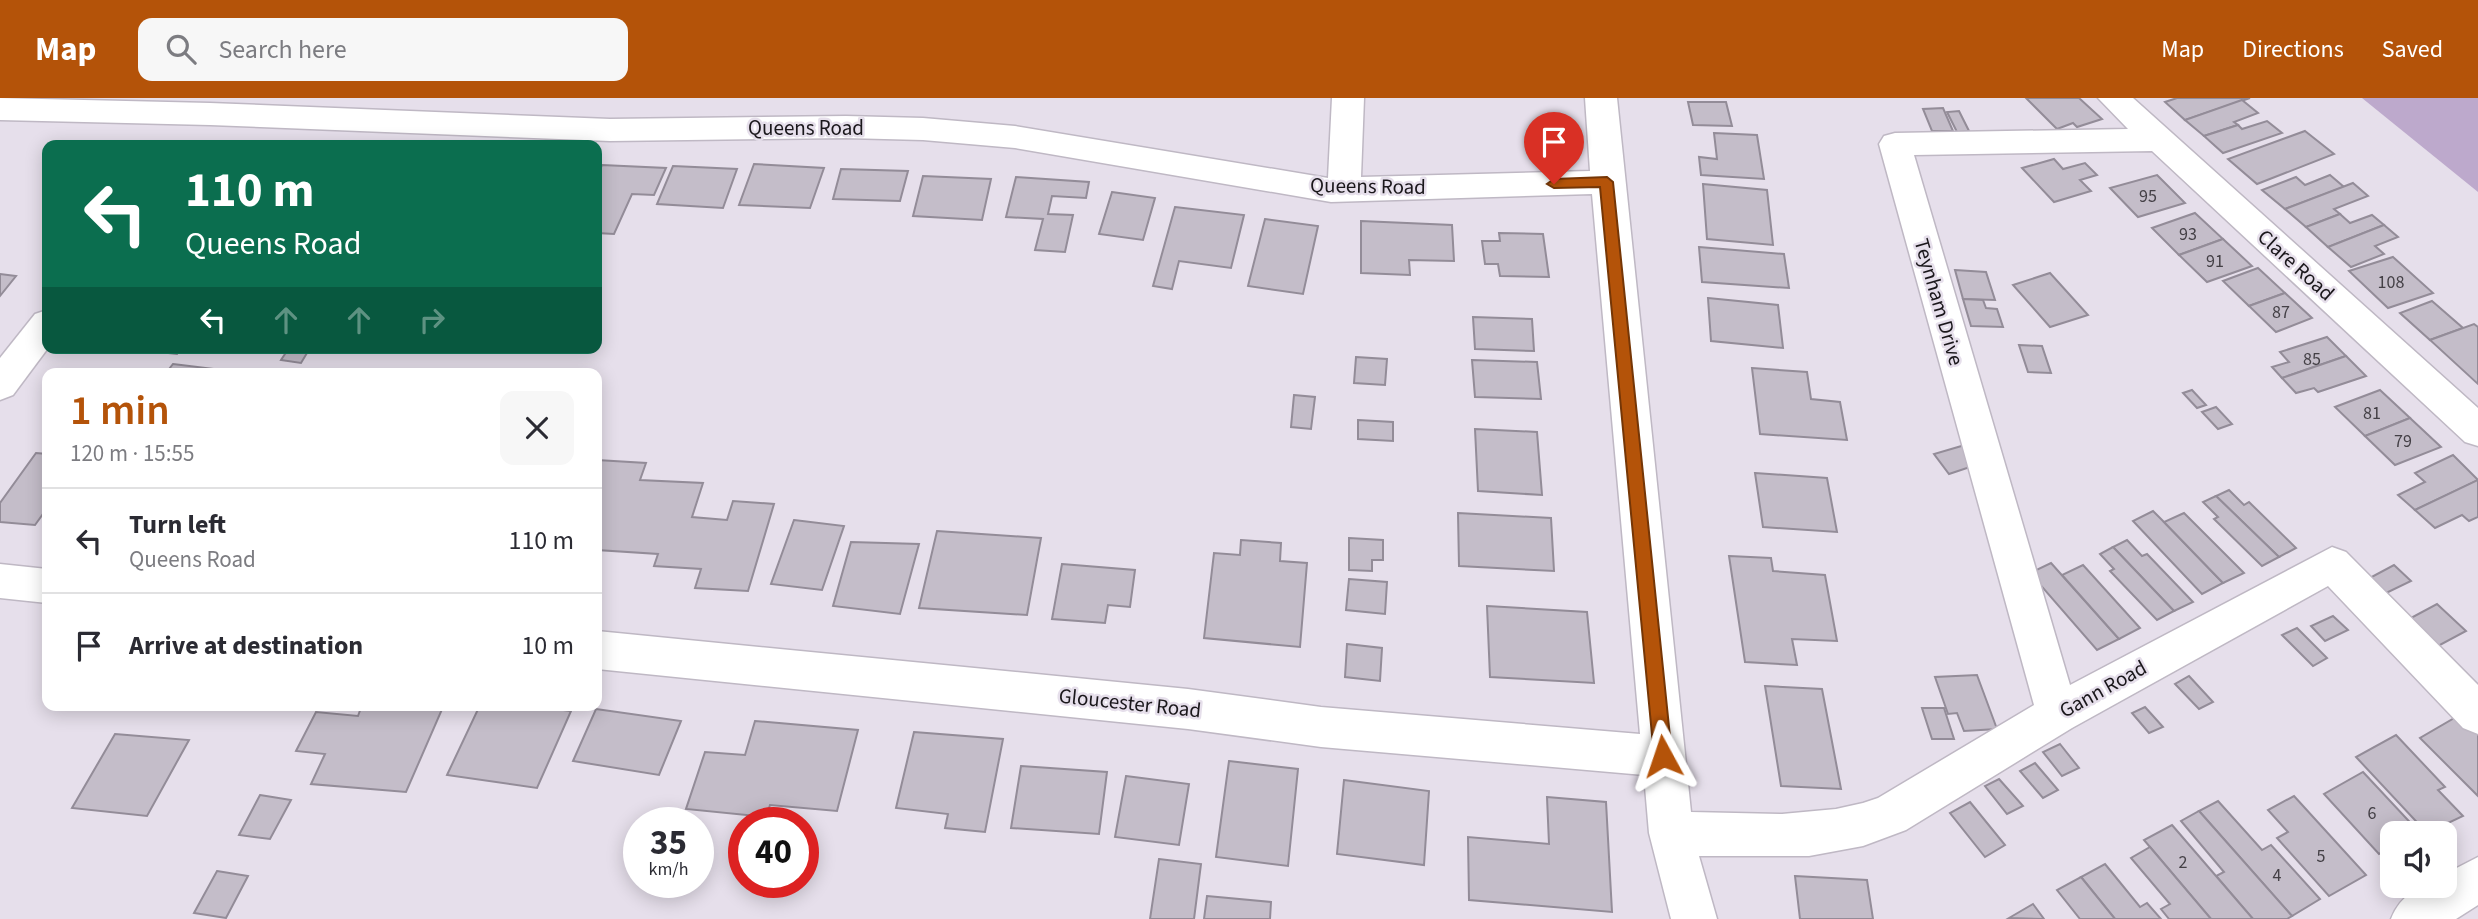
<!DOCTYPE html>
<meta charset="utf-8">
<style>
body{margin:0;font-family:"Source Sans 3",sans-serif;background:#f7f7f7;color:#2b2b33;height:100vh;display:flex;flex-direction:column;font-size:26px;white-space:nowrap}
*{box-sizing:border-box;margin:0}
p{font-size:23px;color:#7c7c81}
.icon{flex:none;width:38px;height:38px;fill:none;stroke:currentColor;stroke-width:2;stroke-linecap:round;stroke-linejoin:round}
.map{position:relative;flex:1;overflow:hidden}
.panel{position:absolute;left:42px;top:270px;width:560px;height:343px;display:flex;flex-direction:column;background:#fff;border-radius:14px;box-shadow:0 4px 18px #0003}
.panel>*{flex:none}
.banner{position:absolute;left:42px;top:42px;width:560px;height:214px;border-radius:14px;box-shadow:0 4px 18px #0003;background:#0b6e4f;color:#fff;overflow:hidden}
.controls{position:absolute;left:2380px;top:723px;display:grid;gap:14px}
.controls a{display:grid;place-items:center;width:77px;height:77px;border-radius:14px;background:#fff;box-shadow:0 4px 18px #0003;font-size:35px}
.speed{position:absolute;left:623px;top:709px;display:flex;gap:14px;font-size:35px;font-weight:700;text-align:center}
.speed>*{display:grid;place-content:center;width:91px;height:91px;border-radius:50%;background:#fff;box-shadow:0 4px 18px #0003;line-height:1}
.speed small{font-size:18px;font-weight:400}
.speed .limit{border:10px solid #d22;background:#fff;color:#111}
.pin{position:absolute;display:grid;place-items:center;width:60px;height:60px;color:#fff;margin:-72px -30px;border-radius:50% 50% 50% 0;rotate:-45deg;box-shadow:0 0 7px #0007}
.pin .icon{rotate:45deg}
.me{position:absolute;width:77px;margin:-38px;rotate:355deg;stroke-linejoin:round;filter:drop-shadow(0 0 5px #0008)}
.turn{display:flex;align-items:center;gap:24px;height:147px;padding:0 28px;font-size:32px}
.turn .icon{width:91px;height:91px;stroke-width:2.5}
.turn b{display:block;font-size:49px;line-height:60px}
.lanes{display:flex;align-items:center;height:66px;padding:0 28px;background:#0003;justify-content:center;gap:35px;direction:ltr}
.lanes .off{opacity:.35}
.round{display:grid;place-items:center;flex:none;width:74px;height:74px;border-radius:14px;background:#f7f7f7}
.head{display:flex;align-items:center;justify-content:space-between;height:119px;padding:0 28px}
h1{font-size:42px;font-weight:600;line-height:52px;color:#b45309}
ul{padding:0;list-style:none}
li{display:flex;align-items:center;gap:21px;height:105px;padding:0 28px;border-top:2px solid #e1e1e2}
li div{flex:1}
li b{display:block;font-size:26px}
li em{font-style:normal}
header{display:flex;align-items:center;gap:42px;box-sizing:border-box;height:98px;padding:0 35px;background:#b45309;color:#fff}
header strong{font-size:33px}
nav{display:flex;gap:38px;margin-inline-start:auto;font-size:24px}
.search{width:490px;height:63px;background:#f7f7f7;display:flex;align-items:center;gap:18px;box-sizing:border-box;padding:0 24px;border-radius:14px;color:#7c7c81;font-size:26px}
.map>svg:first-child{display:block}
</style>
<header>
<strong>Map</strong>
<div class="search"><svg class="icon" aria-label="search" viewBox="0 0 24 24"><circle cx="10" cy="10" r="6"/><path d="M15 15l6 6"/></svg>Search here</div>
<nav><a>Map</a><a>Directions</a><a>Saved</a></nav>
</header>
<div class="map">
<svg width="2478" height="821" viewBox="0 0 2478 821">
<rect width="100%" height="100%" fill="#e6dfeb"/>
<polygon fill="#bda9cc" points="2362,0 2478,0 2478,94"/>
<g fill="#c4bdc9" stroke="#938c98" stroke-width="2">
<polygon points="2026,0 2079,0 2102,21 2077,29 2073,25 2057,31"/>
<polygon points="2177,0 2250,0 2185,22 2165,4"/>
<polygon points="2242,2 2258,15 2234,24 2238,27 2204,38 2185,22"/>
<polygon points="1688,4 1726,4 1732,28 1693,27"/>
<polygon points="1943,10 1953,33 1932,33 1923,11"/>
<polygon points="1959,13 1969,33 1957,34 1947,14"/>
<polygon points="2267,23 2282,35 2223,55 2204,38 2238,27 2242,31"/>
<polygon points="2305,33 2334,56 2257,86 2228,61"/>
<polygon points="1714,35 1757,37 1764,81 1701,77 1699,59 1717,61"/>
<polygon points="2054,61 2063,71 2085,65 2097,77 2080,82 2091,93 2054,104 2022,70"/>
<polygon points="754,66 824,70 810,110 739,107"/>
<polygon points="602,67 666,70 654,97 632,96 614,136 597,135 597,78"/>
<polygon points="673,68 737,71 723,110 657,106"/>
<polygon points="841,71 908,73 900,103 833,101"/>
<polygon points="2157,77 2185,105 2138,119 2110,90"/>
<polygon points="2330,77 2344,89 2285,111 2262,92 2296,79 2305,87"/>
<polygon points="923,78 991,81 982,122 913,118"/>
<polygon points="1016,79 1089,84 1086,100 1052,98 1048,116 1073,117 1065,154 1035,152 1043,121 1006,119"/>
<polygon points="2353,85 2368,98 2334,111 2340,116 2306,129 2285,111"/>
<polygon points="1703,86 1767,92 1773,147 1707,141"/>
<polygon points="1112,94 1155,100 1143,142 1099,136"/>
<polygon points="1175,109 1244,117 1231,170 1179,163 1172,191 1153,188"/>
<polygon points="2195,115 2223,141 2179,157 2152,130"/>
<polygon points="2340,116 2350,125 2372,117 2384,127 2328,149 2306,129"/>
<polygon points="1265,121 1318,128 1303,196 1248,188"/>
<polygon points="1361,123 1452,127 1454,163 1409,162 1410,177 1361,175"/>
<polygon points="2384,127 2398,139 2375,148 2384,156 2351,169 2328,149"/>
<polygon points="1499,135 1543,136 1549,179 1500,178 1498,166 1485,166 1482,143 1500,143"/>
<polygon points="2223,141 2252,168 2207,184 2179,157"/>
<polygon points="1699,149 1784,156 1789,190 1702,184"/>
<polygon points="2393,159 2433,195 2388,210 2349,173"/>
<polygon points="2258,170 2285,195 2249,208 2223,183"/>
<polygon points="1955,172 1986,174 1995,202 1963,201"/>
<polygon points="2050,175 2088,217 2050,229 2013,187"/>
<polygon points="0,176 16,178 0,198"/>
<polygon points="2285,195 2312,220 2276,234 2249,208"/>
<polygon points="1708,200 1778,207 1783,250 1711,243"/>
<polygon points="1963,201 1983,202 1986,210 1997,211 2003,229 1971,228"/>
<polygon points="2432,203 2463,230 2430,242 2400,215"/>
<polygon points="1473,219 1532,221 1534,253 1475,251"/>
<polygon points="2474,226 2478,229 2478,286 2430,242"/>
<polygon points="2327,239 2346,258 2282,280 2272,269 2289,264 2280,254"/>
<polygon points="2019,247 2042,248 2051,275 2028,274"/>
<polygon points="121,250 181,250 177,256"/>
<polygon points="289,250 310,250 301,265 281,262"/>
<polygon points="2346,258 2366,278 2318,294 2314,290 2296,295 2282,280"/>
<polygon points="1356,259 1387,261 1385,287 1354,285"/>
<polygon points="1472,262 1537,264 1541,301 1475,299"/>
<polygon points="173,266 214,271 211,275 166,275"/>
<polygon points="1752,270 1807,274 1811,301 1840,304 1847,342 1760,336"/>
<polygon points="2192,292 2206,307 2197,310 2183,295"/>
<polygon points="2380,292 2410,320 2365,338 2335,309"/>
<polygon points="1294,297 1315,299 1311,331 1291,329"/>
<polygon points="2216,309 2232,326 2218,331 2202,314"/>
<polygon points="2410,320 2441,349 2395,367 2365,338"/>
<polygon points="1358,322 1393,324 1393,343 1358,341"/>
<polygon points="1475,331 1537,334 1542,397 1478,393"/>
<polygon points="1965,347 1979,366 1949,376 1934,356"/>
<polygon points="36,355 47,356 47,417 43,416 35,427 0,424 0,405"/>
<polygon points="2453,357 2478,382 2415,412 2398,397 2425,384 2415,375"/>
<polygon points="597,362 646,365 640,382 703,385 692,419 727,422 733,403 774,406 748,493 695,490 701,471 654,468 658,456 597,452"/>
<polygon points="1755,375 1827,380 1837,434 1763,429"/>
<polygon points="2478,382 2478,419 2469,423 2462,417 2435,430 2415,412"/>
<polygon points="2229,392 2244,407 2249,404 2296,450 2279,459 2216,398"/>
<polygon points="2216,398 2279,459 2262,468 2214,421 2218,419 2203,404"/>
<polygon points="2153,413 2164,424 2223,485 2202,496 2133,423"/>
<polygon points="1458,415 1551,420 1554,473 1459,468"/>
<polygon points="2184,415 2244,475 2223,485 2164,424"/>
<polygon points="794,422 844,428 822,492 771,486"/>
<polygon points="937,433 1041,440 1027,517 919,510"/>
<polygon points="1349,440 1383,442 1383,462 1372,462 1372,473 1349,472"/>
<polygon points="1241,442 1281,445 1280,463 1307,465 1300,549 1204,540 1214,455 1240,457"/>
<polygon points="2127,442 2142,458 2147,456 2193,504 2174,513 2113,449"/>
<polygon points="851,444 919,446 900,516 833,508"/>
<polygon points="2113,449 2174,513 2157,522 2110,473 2114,471 2100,456"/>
<polygon points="1729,458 1771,460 1773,473 1825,477 1837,543 1792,541 1797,567 1745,564"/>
<polygon points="2051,465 2119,541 2097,552 2030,475"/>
<polygon points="1062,466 1135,472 1130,509 1108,507 1105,525 1052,521"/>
<polygon points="2083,467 2140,530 2119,541 2062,477"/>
<polygon points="2394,467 2411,483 2382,497 2366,482"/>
<polygon points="1349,481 1387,484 1385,516 1346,512"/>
<polygon points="2437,506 2466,533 2438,548 2409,521"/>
<polygon points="1487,508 1587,514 1594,585 1490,579"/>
<polygon points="2333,518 2348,532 2325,543 2311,528"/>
<polygon points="2297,530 2327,560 2313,568 2282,537"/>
<polygon points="1347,546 1382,550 1380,583 1345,579"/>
<polygon points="1977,577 1997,631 1964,633 1957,615 1948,616 1935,579"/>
<polygon points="2189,578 2213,604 2199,611 2175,586"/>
<polygon points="1765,588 1822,591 1841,691 1781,688"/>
<polygon points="362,607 443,609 406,694 311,686 325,656 296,653 316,614 358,618"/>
<polygon points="480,607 525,607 571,613 537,690 447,677"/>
<polygon points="2145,609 2163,629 2149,635 2132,615"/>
<polygon points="1922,610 1944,610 1954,641 1932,641"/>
<polygon points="596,611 681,623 659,677 573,663"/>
<polygon points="2463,615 2478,629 2478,698 2420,640"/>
<polygon points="755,623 858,632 837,713 770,707 766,719 686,711 705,654 745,657"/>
<polygon points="914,634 1003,641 985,734 945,730 948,716 896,710"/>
<polygon points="115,636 189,642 147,718 72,710"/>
<polygon points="2396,637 2445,689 2438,692 2463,718 2427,735 2356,659"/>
<polygon points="2060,646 2079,670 2062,678 2043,654"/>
<polygon points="1229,663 1298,671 1288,768 1216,759"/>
<polygon points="2035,665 2058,692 2043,700 2020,673"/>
<polygon points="1021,668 1107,674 1099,736 1011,730"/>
<polygon points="2363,674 2420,735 2392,735 2392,749 2379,756 2324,696"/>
<polygon points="1126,678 1189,686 1179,747 1115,739"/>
<polygon points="1999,681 2023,708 2007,716 1985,688"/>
<polygon points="1344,682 1429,693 1424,767 1337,756"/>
<polygon points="260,697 291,702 270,741 239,737"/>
<polygon points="2294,698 2366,777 2329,798 2277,740 2288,734 2268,712"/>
<polygon points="1547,699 1606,704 1612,814 1469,802 1468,739 1549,746"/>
<polygon points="2218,703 2262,752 2271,747 2320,801 2292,818 2199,713"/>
<polygon points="1970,704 2005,747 1985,759 1950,715"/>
<polygon points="2199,713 2292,818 2287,821 2253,821 2216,778 2224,774 2181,723"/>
<polygon points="2172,727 2216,778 2253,821 2211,821 2144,742"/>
<polygon points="2150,749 2211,821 2169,821 2161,811 2170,806 2131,760"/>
<polygon points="1159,761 1201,766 1194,821 1150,821"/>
<polygon points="2105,766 2140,809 2147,805 2161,821 2115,821 2081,779"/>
<polygon points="217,773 248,778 226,820 194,815"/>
<polygon points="1795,778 1867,782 1873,821 1800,821"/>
<polygon points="2081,779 2115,821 2080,821 2057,792"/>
<polygon points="1207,798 1271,804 1270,821 1204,821"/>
<polygon points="2033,806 2044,821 2009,820"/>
</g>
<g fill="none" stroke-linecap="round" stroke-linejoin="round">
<defs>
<g id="minor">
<polygon points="0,0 210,5 610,21 846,18 923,20 1015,28 1328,80 1332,0 1364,0 1361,79 1590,73 1585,0 1617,0 1691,714 1782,716 1836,711 1863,705 1878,700 2034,607 1879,46 1884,38 1895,35 2128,31 2098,0 2133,0 2478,310 2478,348 2465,344 2152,53 1914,57 2070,587 2332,449 2346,454 2478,587 2478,636 2463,630 2328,488 2072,630 1906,732 1863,748 1809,758 1699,758 1717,821 1671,821 1649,735 1644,677 1321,649 1188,631 597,571 597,533 1188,591 1321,609 1640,636 1592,96 1331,104 1015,50 923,42 846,40 610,43 210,27 0,22"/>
<polygon points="47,212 48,250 13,297 0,302 0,260 35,216"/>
<polygon points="0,466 47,471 47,505 0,500"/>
<path d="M 2478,759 L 2478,807 L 2456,821 L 2391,821 C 2401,796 2418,788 2445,788 L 2445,776 Z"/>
</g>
</defs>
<use href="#minor" stroke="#bfb8c4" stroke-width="3"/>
<use href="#minor" fill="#fff" fill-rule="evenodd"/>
</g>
<polygon fill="#b45309" stroke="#753606" stroke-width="2" points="1607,79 1613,84 1672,658 1669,664 1663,666 1657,664 1654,658 1600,89 1554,90 1547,86 1554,81"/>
<g text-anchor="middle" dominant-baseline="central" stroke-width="5" stroke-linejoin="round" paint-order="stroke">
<g font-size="18" fill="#444046">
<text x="2148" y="98">95</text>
<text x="2188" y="136">93</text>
<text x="2215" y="163">91</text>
<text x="2391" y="184">108</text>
<text x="2281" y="214">87</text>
<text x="2312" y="261">85</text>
<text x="2372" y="315">81</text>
<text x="2403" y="343">79</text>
<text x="2372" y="715">6</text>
<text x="2321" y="758">5</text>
<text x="2183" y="764">2</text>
<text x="2277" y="777">4</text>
</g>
<g font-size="21" fill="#1a171b" stroke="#e6dfeb">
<text x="806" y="30">Queens Road</text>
<text transform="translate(1368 88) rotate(1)">Queens Road</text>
<text transform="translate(2296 167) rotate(42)">Clare Road</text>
<text transform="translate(1939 204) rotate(74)">Teynham Drive</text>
<text transform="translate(2103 591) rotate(-29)">Gann Road</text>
<text transform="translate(1130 605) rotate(6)">Gloucester Road</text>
</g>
</g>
</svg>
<div class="controls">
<a><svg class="icon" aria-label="sound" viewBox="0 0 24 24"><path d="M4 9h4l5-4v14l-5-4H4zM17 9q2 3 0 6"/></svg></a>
</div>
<div class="speed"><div>35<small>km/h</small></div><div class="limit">40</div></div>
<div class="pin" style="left:1554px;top:86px;background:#d93025"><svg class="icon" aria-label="arrive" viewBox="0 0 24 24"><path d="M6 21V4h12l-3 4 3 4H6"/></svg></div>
<svg class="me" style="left:1663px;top:658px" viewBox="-20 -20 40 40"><path d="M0-17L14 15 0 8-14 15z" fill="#b45309" stroke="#fff" stroke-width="4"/></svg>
<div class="banner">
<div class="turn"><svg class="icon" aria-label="left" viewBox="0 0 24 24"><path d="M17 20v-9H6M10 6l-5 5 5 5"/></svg><div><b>110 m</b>Queens Road</div></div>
<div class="lanes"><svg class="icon" aria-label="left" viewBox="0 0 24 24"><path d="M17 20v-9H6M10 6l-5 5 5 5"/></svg><svg class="icon off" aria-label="ahead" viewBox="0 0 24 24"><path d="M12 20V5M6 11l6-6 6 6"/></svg><svg class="icon off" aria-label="ahead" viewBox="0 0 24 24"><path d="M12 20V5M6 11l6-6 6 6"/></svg><svg class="icon off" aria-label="right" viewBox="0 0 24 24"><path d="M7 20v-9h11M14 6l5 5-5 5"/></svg></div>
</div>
<section class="panel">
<div class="head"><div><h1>1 min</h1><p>120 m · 15:55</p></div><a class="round"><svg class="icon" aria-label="close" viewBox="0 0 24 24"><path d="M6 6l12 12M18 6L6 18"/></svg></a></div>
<ul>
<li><svg class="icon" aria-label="left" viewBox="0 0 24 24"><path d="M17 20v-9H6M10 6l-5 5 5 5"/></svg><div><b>Turn left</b><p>Queens Road</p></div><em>110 m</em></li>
<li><svg class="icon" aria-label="arrive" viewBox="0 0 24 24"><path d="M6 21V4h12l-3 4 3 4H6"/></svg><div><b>Arrive at destination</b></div><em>10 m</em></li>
</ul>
</section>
</div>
